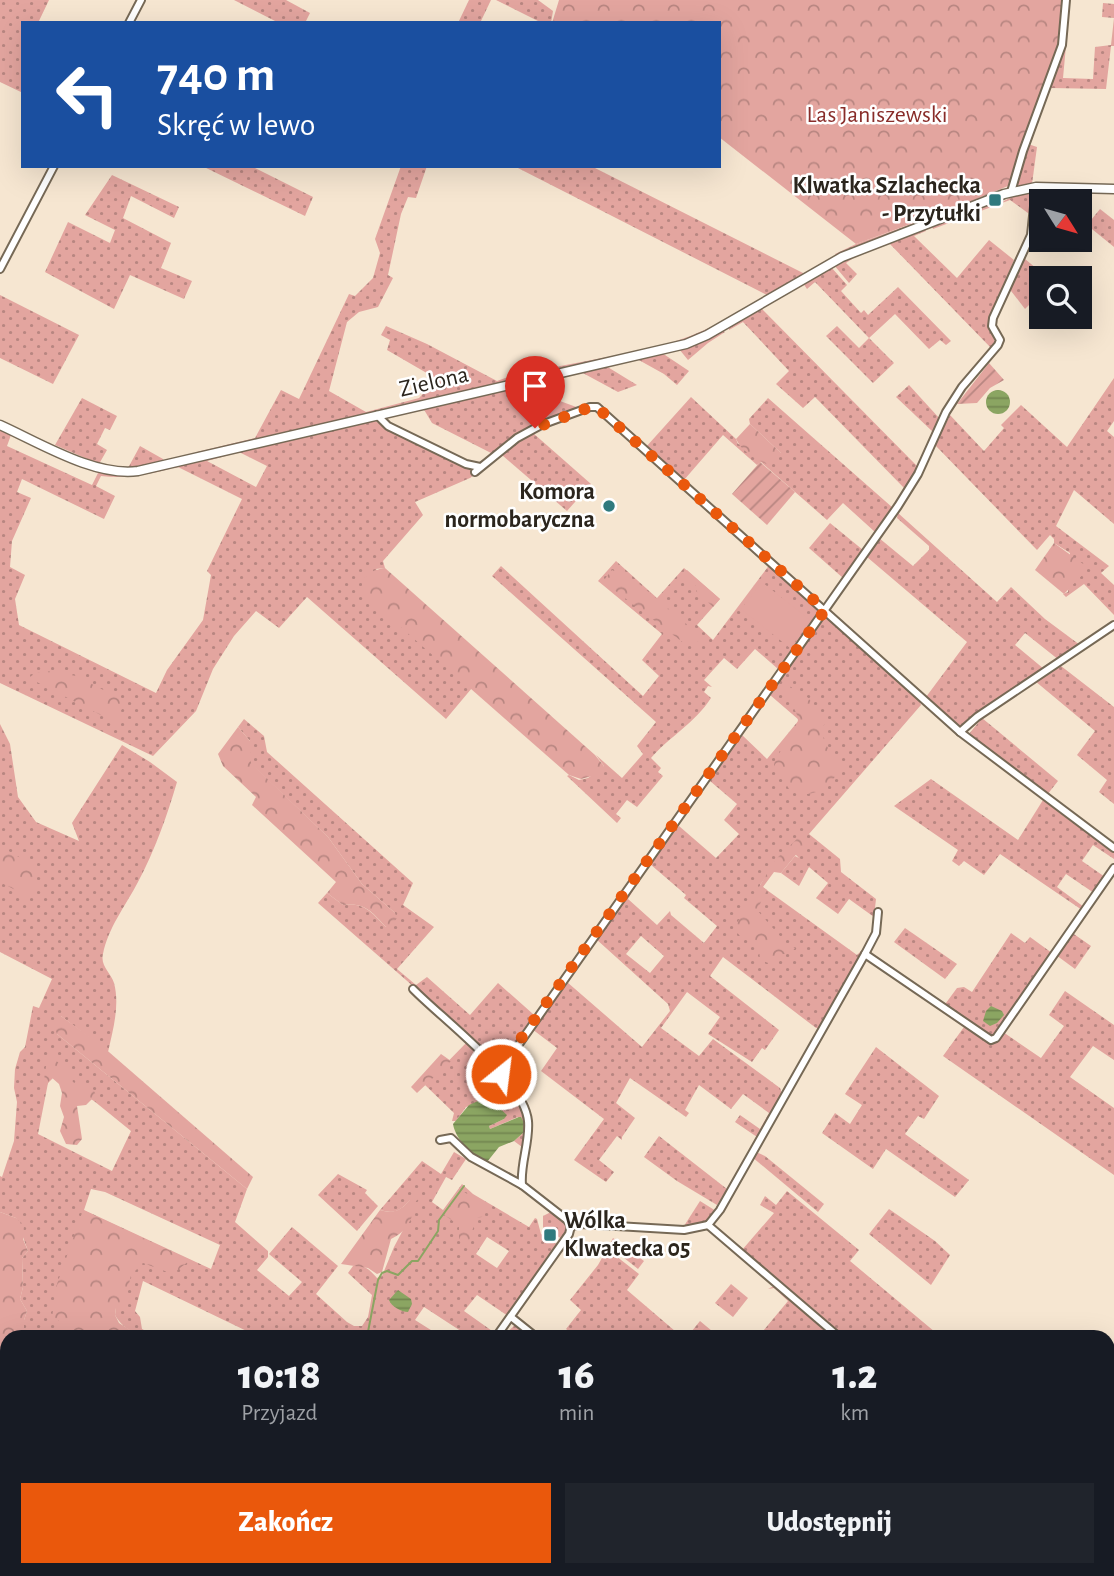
<!DOCTYPE html>
<html lang="pl">
<meta charset="utf-8">
<style>
body{margin:0;font-family:"Alegreya Sans",sans-serif;background:#20242c;color:#f1f3f6;height:100vh;display:flex;flex-direction:column;font-size:26px;white-space:nowrap}
*{box-sizing:border-box;margin:0}
p{font-size:23px;color:#9ea1a6}
.icon{flex:none;width:38px;height:38px;fill:none;stroke:currentColor;stroke-width:2;stroke-linecap:round;stroke-linejoin:round}
.map{position:relative;flex:1;overflow:hidden}
.details{position:absolute;left:0px;top:1330px;width:1115px;height:247px;display:flex;flex-direction:column;background:#171b24;border-radius:21px 21px 0 0;box-shadow:0 7px 28px #0002}
.details>*{flex:none}
.banner{position:absolute;left:21px;top:21px;width:700px;height:147px;border-radius:0px;box-shadow:0 7px 28px #0002;background:#1a4fa0;color:#fff;overflow:hidden}
.needle{width:46px;rotate:127deg}
.tools{position:absolute;left:1029px;top:189px;display:grid;gap:14px}
.tools a{display:grid;place-items:center;width:63px;height:63px;border-radius:0px;background:#171b24;box-shadow:0 7px 28px #0002;font-size:35px}
.pin{position:absolute;display:grid;place-items:center;width:60px;height:60px;color:#fff;margin:-72px -30px;border-radius:50% 50% 50% 0;rotate:-45deg;box-shadow:0 0 7px #0007}
.pin .icon{rotate:45deg}
.me{position:absolute;width:77px;margin:-38px;rotate:29deg;stroke-linejoin:round;filter:drop-shadow(0 0 5px #0008)}
.turn{display:flex;align-items:center;gap:24px;height:147px;padding:0 21px;font-size:32px}
.turn .icon{width:91px;height:91px;stroke-width:2.5}
.turn b{display:block;font-size:49px;line-height:60px}
.eta{display:flex;justify-content:space-evenly;align-items:center;height:119px;text-align:center}
.eta b{font-size:42px;font-weight:800;line-height:49px}
.cta{display:flex;gap:14px;margin-top:auto;padding:14px 21px}
.cta a{flex:1;height:80px;border-radius:0px;background:#ea580c;color:#fff;font-size:28px;font-weight:800;line-height:80px;text-align:center}
.cta a+a{background:#20242c;color:#f1f3f6}
.map>svg:first-child{display:block}
</style>
<div class="map">
<svg width="1114" height="1576" viewBox="0 0 1114 1576">
<defs>
<pattern id="grass-dots" width="8" height="8" patternUnits="userSpaceOnUse" patternTransform="scale(1.75)"><rect width="8" height="8" fill="#e3a59f"/><path d="M2 2h.1M6 6h.1" fill="none" stroke="#b88681" stroke-width="1.8" stroke-linecap="round"/></pattern>
<pattern id="forest-crowns" width="20" height="18" patternUnits="userSpaceOnUse" patternTransform="scale(1.75)"><rect width="20" height="18" fill="#e3a59f"/><path d="M2 6a3 3 0 1 1 6 0M12 15a3 3 0 1 1 6 0" fill="none" stroke="#b88681"/></pattern>
<pattern id="garden-furrows" width="10" height="10" patternUnits="userSpaceOnUse" patternTransform="scale(1.75)"><rect width="10" height="10" fill="#e3a59f"/><path d="M-1 1l2-2M0 10L10 0M9 11l2-2" fill="none" stroke="#b88681"/></pattern>
<pattern id="water-rules" width="6" height="5" patternUnits="userSpaceOnUse" patternTransform="scale(1.75)"><rect width="6" height="5" fill="#8ba562"/><path d="M0 2.5h6" fill="none" stroke="#728650"/></pattern>
</defs>
<rect width="100%" height="100%" fill="#f6e6d1"/>
<g fill="url(#grass-dots)" fill-rule="evenodd">
<polygon points="0,0 49,0 38,23 23,23 23,93 0,82"/>
<polygon points="234,0 286,0 310,13 305,23 279,23"/>
<polygon points="469,0 491,0 480,23 458,23"/>
<polygon points="496,0 538,0 553,11 551,23 542,23"/>
<polygon points="1103,3 1114,4 1114,46 1111,46 1106,89 1050,88 1063,47 1065,35 1067,35 1063,78 1093,79 1095,47 1111,45 1114,18 1102,17"/>
<polygon points="1028,144 1037,147 1032,184 1017,187 1016,184"/>
<polygon points="202,166 251,166 313,197 305,216"/>
<polygon points="401,166 427,166 416,198 408,197 401,214 388,275 393,278 378,307 359,312 347,322 329,391 366,412 419,398 437,379 387,350 390,340 381,335 386,326 427,344 497,381 513,375 639,351 639,352 197,455 197,452 255,438 281,390 299,399 349,294 355,296 373,278 380,253 375,239"/>
<path d="M 514,166 L 591,166 L 805,274 L 698,337 L 644,352 L 643,350 C 687,341 729,321 767,295 Z"/>
<polygon points="112,175 179,207 174,218 131,196 123,218 171,243 161,268 192,281 184,299 130,275 114,309 45,272 68,222 110,243 115,230 85,215"/>
<polygon points="1029,192 1032,196 1032,216 1010,200 933,229 932,226 972,210 1002,202 1015,195"/>
<polygon points="1100,209 1114,220 1114,247 1087,225"/>
<polygon points="920,221 922,224 837,256 835,254 856,244"/>
<polygon points="924,228 926,231 914,236 957,278 989,240 1014,260 990,319 995,344 992,349 888,242"/>
<polygon points="1027,253 1025,259 1048,278 1041,278 1041,293 1025,309 1008,287"/>
<polygon points="851,257 852,259 846,263 857,274 849,283 834,265"/>
<polygon points="831,267 847,285 841,291 861,313 864,310 868,315 898,287 951,341 946,345 940,340 929,349 895,314 869,338 894,363 873,383 826,336 837,326 859,348 869,338 815,282 807,289 803,283"/>
<polygon points="0,295 79,335 53,384 0,358"/>
<polygon points="761,308 917,466 906,490 815,397 803,408 776,384 789,371 743,322 729,330 729,326"/>
<polygon points="721,330 725,332 708,343 688,360 679,349"/>
<polygon points="662,353 689,371 677,385 664,374 637,359"/>
<polygon points="606,366 637,385 618,392 581,372"/>
<polygon points="1114,378 1114,421 1107,431 1114,437 1114,524 1074,490 1056,526 1109,566 1101,573 1114,585 1114,615 1084,584 1066,597 1063,594 1068,592 1070,553 1054,543 1054,539 1050,535 1037,550 935,445 950,415 984,451 1004,428 1001,425 1021,405 1067,447"/>
<path d="M 534,384 L 560,401 L 579,408 C 549,420 519,432 493,454 L 432,423 L 423,408 Z"/>
<polygon points="909,385 940,419 933,432 896,397"/>
<polygon points="691,397 736,439 738,444 781,453 750,424 749,419 768,398 893,508 875,532 843,503 827,520 761,462 757,465 723,435 684,480 646,447"/>
<polygon points="82,398 117,416 110,430 105,428 97,444 107,450 99,464 55,445"/>
<path d="M 375,421 L 463,466 L 484,468 L 470,478 L 415,502 L 423,515 L 383,561 L 385,568 L 376,569 L 472,688 L 446,719 L 307,597 L 279,628 L 256,611 L 234,636 L 213,669 L 196,711 L 153,756 L 0,683 L 0,428 L 69,460 L 68,461 L 11,435 L 7,446 L 92,485 L 98,473 L 78,466 L 78,464 C 118,479 130,475 170,466 L 169,469 C 146,475 125,479 101,476 L 96,486 L 115,496 L 104,519 L 22,479 L 17,492 L 31,498 L 12,541 L 10,567 L 25,575 L 15,599 L 19,625 L 156,693 L 167,670 L 203,620 L 211,575 L 207,571 L 242,499 L 178,467 L 175,468 L 174,465 L 228,452 L 229,455 L 207,461 L 256,487 L 267,466 L 239,452 Z"/>
<polygon points="533,433 591,484 567,511 502,455 505,451"/>
<polygon points="140,446 163,459 164,462 134,469 117,467 128,468"/>
<polygon points="898,513 997,602 1011,587 1045,619 1080,645 1059,660 1025,633 1015,645 1044,669 964,725 956,725 926,697 967,642 867,557 879,538 913,566 929,550 929,546 897,518"/>
<polygon points="830,523 863,550 843,578 809,548"/>
<path d="M 616,561 L 657,598 L 684,568 L 720,599 L 697,625 L 713,640 L 770,564 L 820,612 L 778,669 L 755,649 L 737,669 L 724,658 L 704,680 L 712,687 L 708,686 L 704,692 L 711,698 C 695,723 669,737 651,758 L 661,768 L 658,772 L 663,776 L 637,807 L 627,800 L 616,814 L 621,818 L 617,823 L 567,776 L 569,775 L 579,780 L 588,778 L 604,766 L 596,755 L 622,778 L 643,754 L 637,746 L 656,722 L 492,576 L 501,566 L 643,696 L 659,676 L 642,660 L 662,634 L 598,581 Z"/>
<path d="M 823,616 L 827,616 L 919,699 L 921,705 L 809,834 L 840,859 L 841,872 L 876,899 L 874,917 L 849,899 L 838,914 L 816,898 L 828,883 L 809,867 L 799,886 L 781,873 L 795,856 L 799,858 L 791,850 L 773,867 L 760,885 L 857,955 L 861,951 L 863,952 L 819,1028 L 816,1028 L 723,957 L 710,976 L 779,1030 L 765,1050 L 762,1048 L 752,1062 L 708,1034 L 720,1017 L 687,992 L 661,1028 L 699,1056 L 713,1039 L 780,1088 L 782,1093 L 757,1137 L 735,1122 L 740,1115 L 760,1129 L 769,1113 L 743,1094 L 731,1109 L 699,1085 L 685,1110 L 689,1113 L 686,1117 L 630,1078 L 616,1103 L 635,1118 L 622,1137 L 622,1140 L 617,1136 L 599,1160 L 614,1172 L 606,1182 L 574,1160 L 604,1119 L 541,1071 L 557,1048 L 532,1029 L 567,982 L 642,1047 L 670,1011 L 668,1004 L 596,939 L 636,882 L 637,884 L 628,899 L 657,925 L 670,911 L 671,915 L 704,943 L 717,926 L 684,898 L 686,895 L 650,864 L 679,826 L 716,858 L 739,834 L 724,820 L 737,804 L 710,781 L 742,735 L 767,759 L 799,720 L 770,695 ZM 641,936 L 664,956 L 650,973 L 626,954 Z"/>
<polygon points="1061,666 1114,707 1114,804 1099,792 1107,780 1077,755 1095,731 1035,681"/>
<polygon points="982,718 1058,781 1047,795 969,734"/>
<path d="M 244,719 L 264,736 L 267,752 L 413,883 L 403,905 L 434,927 L 397,969 L 416,985 L 427,977 L 470,1015 L 498,983 L 533,1014 L 534,1017 L 499,1067 L 414,987 L 318,903 L 327,893 L 343,905 C 365,902 371,912 386,927 L 395,913 L 362,884 L 328,837 L 250,763 L 250,741 L 238,727 Z"/>
<path d="M 0,724 L 10,744 L 18,797 L 36,822 L 79,841 L 72,823 L 122,745 L 150,762 L 177,782 C 167,816 155,850 138,882 C 126,905 108,928 103,954 C 100,966 111,973 114,983 C 120,1005 113,1030 108,1052 L 61,1016 L 57,1034 L 247,1189 L 235,1222 L 268,1251 L 268,1257 L 257,1270 L 289,1296 L 302,1282 L 269,1254 L 292,1227 L 338,1266 L 316,1294 L 347,1322 L 354,1326 L 362,1326 L 368,1317 L 372,1295 L 348,1273 L 353,1266 C 364,1264 370,1270 377,1278 L 382,1276 L 394,1247 L 411,1215 L 410,1200 C 400,1211 395,1214 380,1210 L 422,1161 L 441,1174 L 454,1152 L 466,1159 L 452,1180 L 446,1177 L 432,1202 L 443,1210 L 462,1184 L 473,1194 L 529,1227 L 535,1218 L 537,1219 L 541,1234 L 558,1245 L 508,1316 L 477,1295 L 464,1311 L 495,1333 L 492,1337 L 470,1337 L 424,1307 L 415,1320 L 442,1337 L 259,1337 L 143,1281 L 135,1311 L 140,1317 L 142,1329 L 157,1337 C 140,1337 124,1331 115,1315 L 116,1308 L 64,1323 L 64,1337 L 24,1337 L 24,1320 L 27,1311 L 20,1299 L 23,1287 L 22,1258 L 28,1251 L 16,1218 L 0,1212 L 0,1176 L 2,1177 L 14,1141 L 17,1102 L 14,1088 L 15,1069 L 20,1052 L 25,1047 L 33,1006 L 39,1008 L 52,979 L 0,952 ZM 54,1077 L 94,1101 L 131,1131 L 112,1171 L 38,1134 L 48,1083 ZM 91,1189 L 105,1192 L 220,1245 L 211,1269 L 84,1210 ZM 487,1237 L 509,1251 L 497,1268 L 476,1254 Z"/>
<polygon points="931,779 1018,840 1043,800 1114,852 1114,859 1093,845 1082,861 1105,877 1094,893 1066,874 1057,887 1084,907 1082,910 1000,854 984,875 964,861 959,866 952,861 958,850 894,806"/>
<polygon points="905,928 957,964 945,979 894,942"/>
<polygon points="1071,932 1091,946 1075,969 1056,955"/>
<polygon points="1011,933 1025,943 1030,937 1052,953 991,1038 943,1007 957,988 964,987 972,992"/>
<polygon points="1065,991 1114,1025 1114,1060 1093,1046 1070,1077 1114,1108 1114,1175 943,1056 964,1027 993,1044 1003,1032 1041,1058 1064,1026 1049,1015"/>
<path d="M 467,1042 C 485,1060 516,1089 524,1113 C 527,1125 525,1136 522,1147 L 514,1141 L 523,1133 L 518,1117 L 490,1129 L 489,1126 L 504,1119 L 498,1106 L 489,1099 L 466,1107 L 456,1121 L 452,1121 L 454,1113 L 425,1085 Z"/>
<polygon points="876,1047 939,1096 924,1119 918,1116 905,1134 969,1180 955,1197 886,1149 873,1169 822,1133 835,1113 850,1124 862,1105 845,1094"/>
<polygon points="659,1136 727,1189 717,1205 677,1181 644,1157"/>
<polygon points="754,1151 765,1156 824,1204 818,1212 752,1157"/>
<polygon points="338,1174 367,1190 365,1193 378,1206 357,1231 318,1195"/>
<polygon points="787,1191 859,1250 850,1261 941,1337 843,1337 737,1249 742,1250 774,1213 760,1205 765,1196 776,1205"/>
<path d="M 700,1201 L 716,1211 C 706,1223 700,1226 684,1226 Z"/>
<polygon points="889,1209 935,1241 950,1255 931,1285 869,1234"/>
<polygon points="551,1212 564,1222 568,1231 562,1239 543,1227 543,1216"/>
<polygon points="613,1238 644,1261 638,1269 609,1246"/>
<polygon points="607,1249 639,1274 627,1290 682,1337 576,1337 566,1329 581,1310 570,1300 598,1265"/>
<polygon points="731,1284 748,1298 733,1317 715,1303"/>
<polygon points="772,1287 776,1287 836,1337 758,1337 788,1301 774,1288 768,1289"/>
<polygon points="700,1321 718,1336 720,1337 687,1337"/>
<polygon points="515,1325 532,1337 502,1337"/>
<polygon points="7,1485 7,1570 24,1570 21,1576 0,1576 0,1501"/>
<polygon points="180,1570 282,1570 292,1574 193,1576"/>
<polygon points="354,1570 404,1570 400,1576 351,1576"/>
<polygon points="460,1570 515,1570 511,1576 455,1576"/>
<polygon points="579,1570 610,1570 619,1576 589,1576"/>
<polygon points="687,1570 763,1570 770,1576 695,1576"/>
<polygon points="807,1570 855,1570 850,1576 814,1576"/>
<polygon points="896,1570 995,1570 991,1576 891,1576"/>
</g>
<g fill="url(#forest-crowns)">
<polygon points="559,0 1064,0 1061,37 1056,57 1008,186 957,207 856,244 719,137 719,23 552,23"/>
<path d="M 750,424 L 781,453 L 771,466 C 757,460 743,453 736,439 Z"/>
<polygon points="1054,543 1086,566 1087,570 1064,594 1035,570"/>
<path d="M 385,568 L 595,755 L 604,766 L 599,774 L 581,779 L 569,775 L 363,594 C 358,578 370,570 385,568 Z"/>
<polygon points="612,570 637,582 703,638 692,646 685,644 609,586 604,580"/>
<polygon points="687,570 720,599 713,607 696,591 698,588 682,574"/>
<polygon points="51,671 76,676 125,701 116,723 29,678 35,673"/>
<path d="M 787,686 C 806,689 815,707 825,722 C 817,742 833,752 842,769 C 826,787 817,799 791,792 L 774,765 C 777,748 803,732 797,715 C 794,706 787,698 783,690 Z"/>
<path d="M 238,727 L 250,741 L 251,763 L 328,837 L 362,884 L 395,913 L 397,918 L 392,925 L 386,927 C 372,912 365,902 343,905 L 327,893 L 336,882 L 252,805 L 256,797 L 223,766 L 218,754 Z"/>
<polygon points="803,836 808,840 781,873 774,872 763,887 767,890 757,910 787,944 795,948 790,954 778,954 771,964 760,960 759,948 755,940 740,936 735,930 737,923 776,859 799,837"/>
<polygon points="3,848 33,865 37,880 31,896 27,896 0,882 0,853"/>
<polygon points="61,1016 102,1046 253,1177 247,1189 57,1034 54,1025 56,1017"/>
<polygon points="48,1054 72,1074 73,1082 79,1086 91,1085 96,1095 86,1105 77,1106 82,1139 77,1145 66,1144 60,1131 64,1117 60,1106 62,1093 59,1084 51,1077 46,1087 43,1086"/>
<polygon points="441,1054 451,1061 417,1093 411,1087"/>
<polygon points="464,1192 489,1207 482,1217 470,1219 474,1225 469,1242 459,1239 459,1225 444,1215 461,1193"/>
<path d="M 415,1193 L 421,1194 L 420,1198 L 416,1201 C 413,1218 407,1232 391,1239 L 382,1272 L 377,1274 L 368,1268 L 341,1264 L 380,1210 C 398,1215 405,1207 415,1193 Z"/>
<polygon points="83,1210 190,1260 173,1274 143,1263 131,1275 125,1302 116,1308 115,1315 119,1323 141,1337 64,1337 64,1323 52,1318 56,1287"/>
<polygon points="0,1212 16,1218 24,1225 23,1239 28,1251 22,1258 23,1287 20,1299 27,1311 24,1320 24,1337 7,1337 7,1485 0,1501"/>
<polygon points="995,1570 1101,1570 1096,1576 991,1576"/>
</g>
<g fill="url(#garden-furrows)">
<polygon points="989,363 1004,380 990,388 977,403 957,404"/>
<polygon points="760,462 795,492 767,525 732,494"/>
<polygon points="633,1570 681,1570 676,1576 638,1576"/>
</g>
<polygon fill="#e3a59f" points="762,582 811,621 790,648 741,609"/>
<g fill="url(#water-rules)">
<circle cx="998" cy="402" r="12"/>
<polygon points="991,1006 1002,1011 1004,1015 997,1023 990,1026 983,1021 986,1011"/>
<path d="M 487,1097 L 507,1115 L 504,1119 L 489,1126 L 490,1129 L 519,1117 L 521,1117 L 524,1123 L 523,1133 L 514,1141 L 499,1147 L 487,1162 C 473,1155 456,1141 453,1124 L 469,1105 Z"/>
<path d="M 398,1290 L 411,1299 L 412,1304 L 408,1312 C 401,1312 391,1306 389,1300 Z"/>
</g>
<g fill="none" stroke-linecap="round" stroke-linejoin="round">
<g stroke="#8ba562" stroke-width="2">
<polyline points="367,1337 378,1280 382,1273 387,1271 398,1275 412,1261 418,1261 438,1231 439,1220 464,1186"/>
<polyline points="234,1576 241,1570"/>
</g>
<defs>
<g id="street">
<polyline points="129,23 141,0"/>
<polyline points="1011,192 1023,151 1062,45 1066,0"/>
<polyline points="0,269 54,166"/>
<polyline points="377,415 388,426 466,464 480,467"/>
<polyline points="475,472 517,438 541,425 590,407 597,407 960,732 1114,848"/>
<polyline points="960,732 977,717 1114,625"/>
<polyline points="865,954 991,1040 996,1038 1114,868"/>
<path d="M 413,989 C 442,1019 524,1079 528,1121 C 530,1142 520,1164 522,1185 L 567,1220 L 571,1226"/>
<polyline points="500,1071 898,506 918,474 946,412 962,387 998,345 1000,340 992,326 993,318 1031,235 1036,187"/>
<polyline points="440,1140 451,1138 471,1157 522,1185"/>
<polyline points="708,1225 720,1210 865,954 876,933 878,912"/>
<polyline points="708,1225 839,1337"/>
<polyline points="571,1226 583,1224 684,1230 708,1225"/>
<polyline points="511,1317 536,1337"/>
<polyline points="496,1337 569,1234 571,1226"/>
<polyline points="1108,1568 1114,1573"/>
<polyline points="81,1570 95,1576"/>
<polyline points="525,1570 534,1576"/>
<polyline points="346,1576 349,1570"/>
<polyline points="451,1576 456,1570"/>
</g>
<path id="secondary" d="M 0,425 C 40,443 95,477 138,471 L 686,344 L 707,335 L 842,257 L 1004,194 L 1036,187 L 1114,189"/>
</defs>
<use href="#street" stroke="#766956" stroke-width="10"/>
<use href="#secondary" stroke="#766956" stroke-width="11"/>
<use href="#street" stroke="#fff" stroke-width="6"/>
<use href="#secondary" stroke="#fff" stroke-width="8"/>
</g>
<g fill="none" stroke-linecap="round" stroke-linejoin="round">
<polyline stroke="#ea580c" stroke-width="12" stroke-dasharray="0 21.6" points="501,1074 500,1071 503,1064 825,610 600,410 593,406 535,428"/>
</g>
<g fill="#307a7e" stroke="#fff" stroke-width="2.5">
<rect x="988" y="193" width="14" height="14" rx="3.5"/>
<circle cx="609" cy="506" r="7"/>
<rect x="543" y="1228" width="14" height="14" rx="3.5"/>
</g>
<g text-anchor="middle" dominant-baseline="central" stroke-width="5" stroke-linejoin="round" paint-order="stroke">
<g font-size="24" fill="#882c29" stroke="#fff">
<text x="877" y="115">Las Janiszewski</text>
</g>
<g font-size="24" font-weight="bold" fill="#2b251d" stroke="#fff" text-anchor="end">
<text x="981" y="186">Klwatka Szlachecka<tspan x="981" dy="28">- Przytułki</tspan></text>
<text x="595" y="492">Komora<tspan x="595" dy="28">normobaryczna</tspan></text>
<text x="564" y="1221" text-anchor="start">Wólka<tspan x="564" dy="28">Klwatecka 05</tspan></text>
</g>
<g font-size="24" fill="#2b251d" stroke="#fff">
<text transform="translate(434 382) rotate(-13)">Zielona</text>
</g>
</g>
</svg>
<div class="tools">
<a><svg class="needle" viewBox="-14 -14 28 28"><path d="M0-13l5 13h-10z" fill="#e53935"/><path d="M0 13l5-13h-10z" fill="#9ea1a6"/></svg></a>
<a><svg class="icon" aria-label="search" viewBox="0 0 24 24"><circle cx="10" cy="10" r="6"/><path d="M15 15l6 6"/></svg></a>
</div>
<div class="pin" style="left:535px;top:428px;background:#d93025"><svg class="icon" aria-label="arrive" viewBox="0 0 24 24"><path d="M6 21V4h12l-3 4 3 4H6"/></svg></div>
<svg class="me" style="left:501px;top:1074px" viewBox="-20 -20 40 40"><circle r="17" fill="#ea580c" stroke="#fff" stroke-width="3"/><path d="M0-11L8 9 0 5-8 9z" fill="#fff"/></svg>
<div class="banner">
<div class="turn"><svg class="icon" aria-label="left" viewBox="0 0 24 24"><path d="M17 20v-9H6M10 6l-5 5 5 5"/></svg><div><b>740 m</b>Skręć w lewo</div></div>
</div>
<section class="details">
<div class="eta">
<div><b>10:18</b><p>Przyjazd</p></div>
<div><b>16</b><p>min</p></div>
<div><b>1.2</b><p>km</p></div>
</div>
<div class="cta"><a>Zakończ</a><a>Udostępnij</a></div>
</section>
</div>
